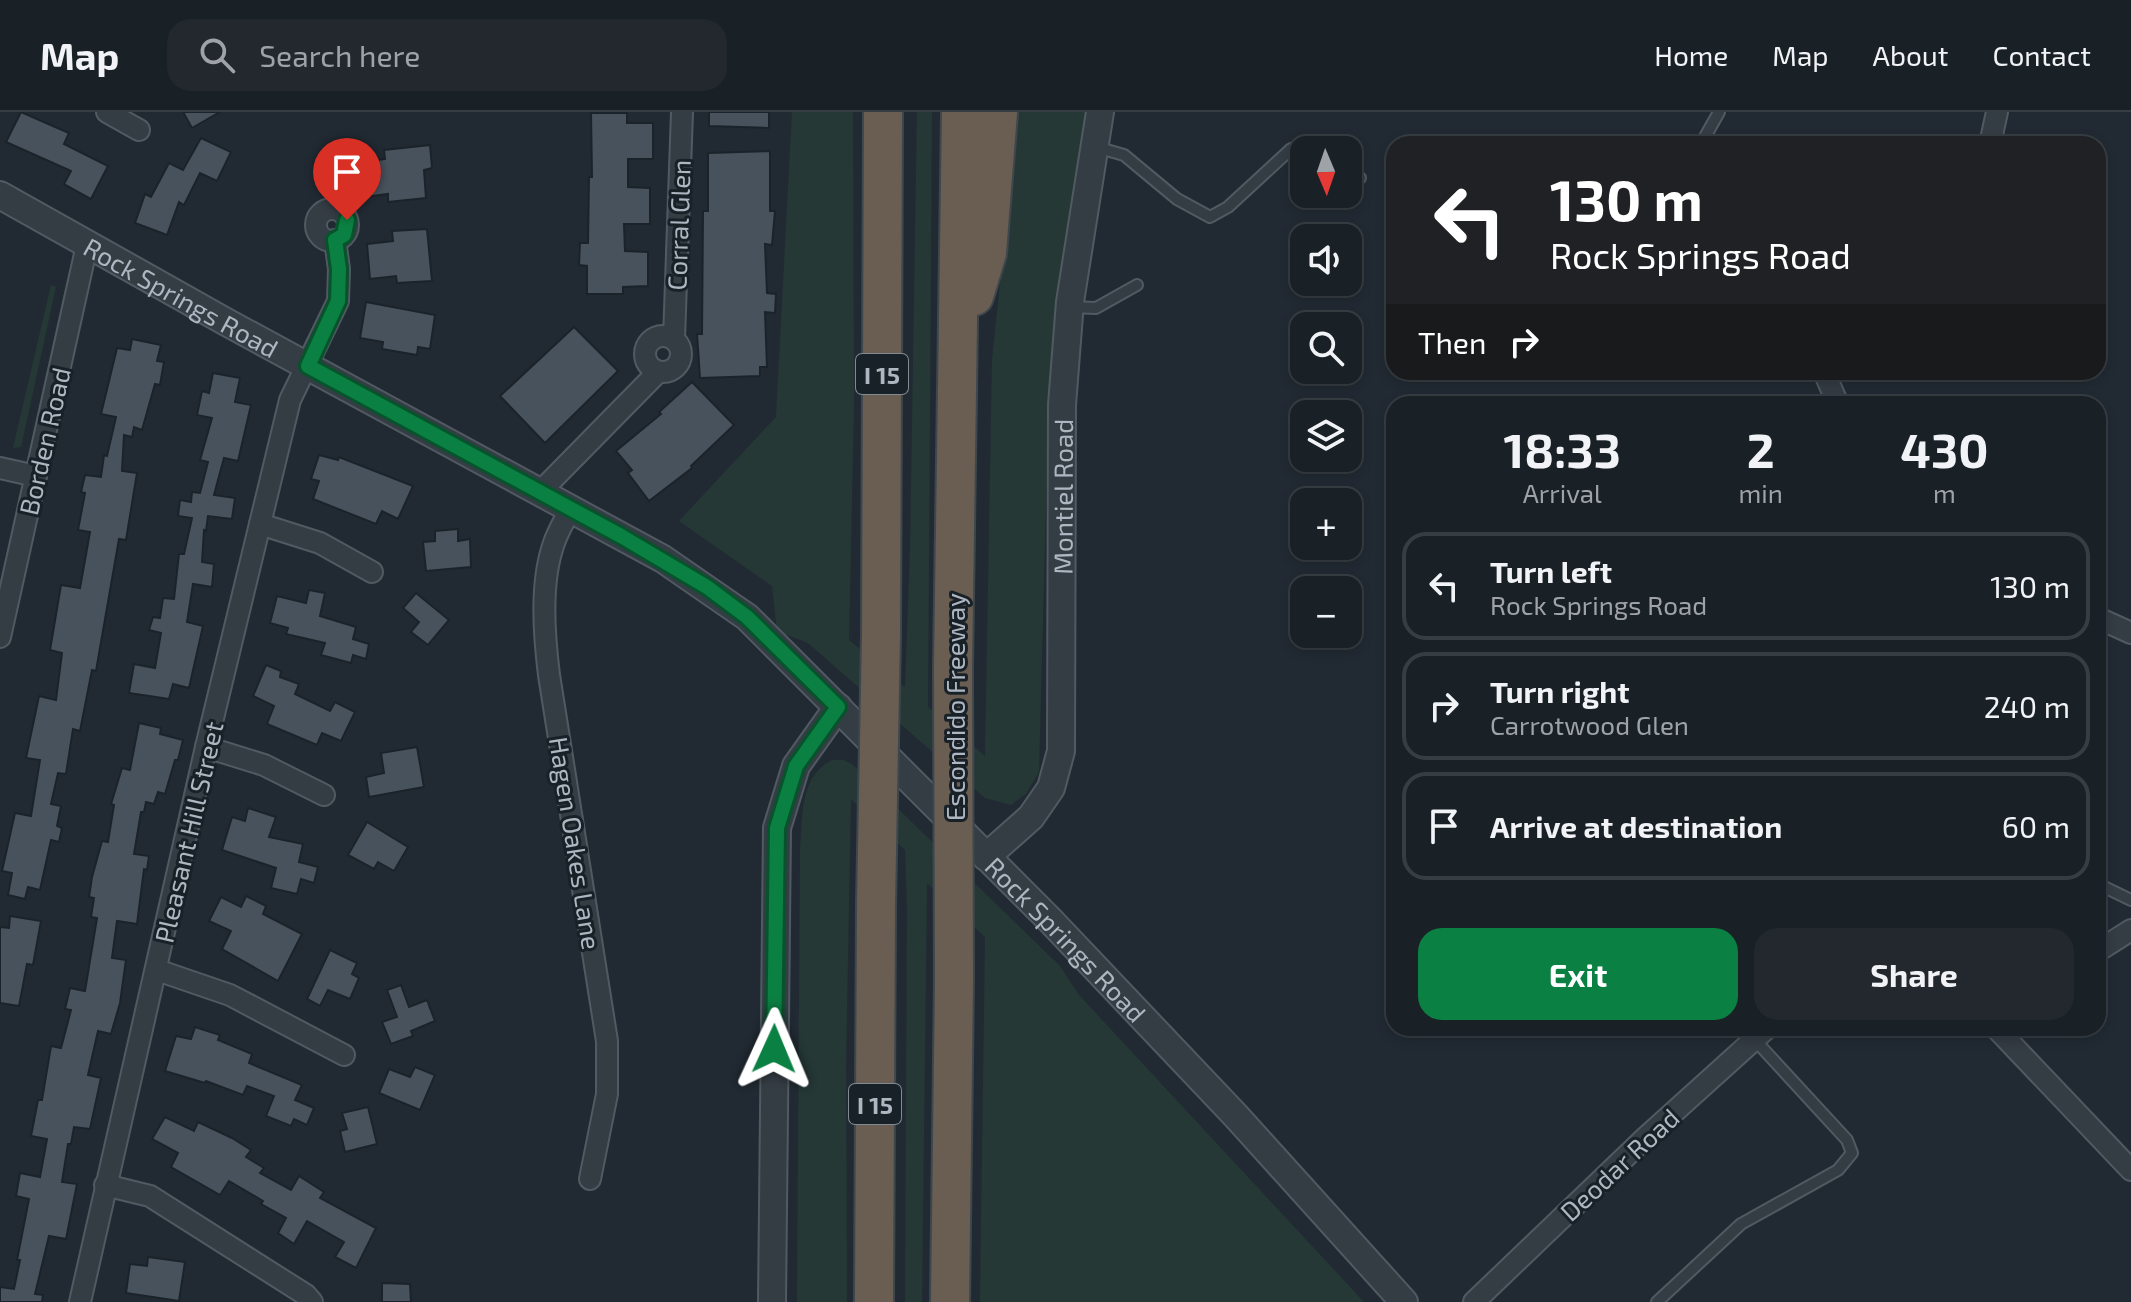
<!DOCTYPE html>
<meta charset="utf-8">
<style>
body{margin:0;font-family:"Exo 2",sans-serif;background:#22282e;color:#f1f3f6;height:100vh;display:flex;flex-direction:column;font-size:30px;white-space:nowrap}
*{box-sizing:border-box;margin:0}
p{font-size:26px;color:#9fa3a7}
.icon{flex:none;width:44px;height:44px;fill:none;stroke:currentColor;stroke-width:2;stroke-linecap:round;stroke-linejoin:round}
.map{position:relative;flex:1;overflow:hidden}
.drawer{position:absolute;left:1386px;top:284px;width:720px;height:640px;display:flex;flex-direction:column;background:#192026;border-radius:24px;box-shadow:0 4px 12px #0003,0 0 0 2px #373e43}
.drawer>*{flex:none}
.top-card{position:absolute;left:1386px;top:24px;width:720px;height:244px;border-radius:24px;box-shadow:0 4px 12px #0003,0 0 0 2px #373e43;background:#202124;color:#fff;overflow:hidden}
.needle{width:52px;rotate:178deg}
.tools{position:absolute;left:1290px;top:24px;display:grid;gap:16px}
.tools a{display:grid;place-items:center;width:72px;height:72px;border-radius:16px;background:#192026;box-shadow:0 4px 12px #0003,0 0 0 2px #373e43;font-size:40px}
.pin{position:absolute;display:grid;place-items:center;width:68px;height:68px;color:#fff;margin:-82px -34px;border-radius:50% 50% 50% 0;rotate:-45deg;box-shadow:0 0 8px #0007}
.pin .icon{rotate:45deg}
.me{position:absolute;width:88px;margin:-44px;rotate:1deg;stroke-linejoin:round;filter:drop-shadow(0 0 6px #0008)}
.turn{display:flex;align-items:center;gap:28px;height:168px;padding:0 32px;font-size:36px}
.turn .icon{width:104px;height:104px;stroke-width:2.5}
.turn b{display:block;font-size:56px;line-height:68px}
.then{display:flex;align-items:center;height:76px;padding:0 32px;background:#0003;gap:16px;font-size:30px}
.eta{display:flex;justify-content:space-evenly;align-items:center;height:136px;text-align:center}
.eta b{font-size:48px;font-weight:700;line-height:56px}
.primary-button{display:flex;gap:16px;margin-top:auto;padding:16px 32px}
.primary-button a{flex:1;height:92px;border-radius:24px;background:#0b8043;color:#fff;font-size:32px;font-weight:700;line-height:92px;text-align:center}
.primary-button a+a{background:#22282e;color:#f1f3f6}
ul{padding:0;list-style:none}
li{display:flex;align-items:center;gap:24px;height:108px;margin:0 16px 12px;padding:0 16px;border:4px solid #373e43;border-radius:24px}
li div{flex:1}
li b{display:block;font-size:30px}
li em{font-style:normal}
header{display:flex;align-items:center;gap:48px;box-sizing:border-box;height:112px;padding:0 40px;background:#192026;border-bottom:2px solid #373e43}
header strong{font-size:38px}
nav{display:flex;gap:44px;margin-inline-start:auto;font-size:28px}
.search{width:560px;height:72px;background:#22282e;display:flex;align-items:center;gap:20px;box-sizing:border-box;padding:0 28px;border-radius:24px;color:#9fa3a7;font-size:30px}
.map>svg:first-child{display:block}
</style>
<header>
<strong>Map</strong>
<div class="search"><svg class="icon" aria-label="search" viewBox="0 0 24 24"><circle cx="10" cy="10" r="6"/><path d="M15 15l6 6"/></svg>Search here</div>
<nav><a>Home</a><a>Map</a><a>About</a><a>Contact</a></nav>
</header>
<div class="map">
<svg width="2131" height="1190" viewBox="0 0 2131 1190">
<rect width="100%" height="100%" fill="#212a33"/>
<g fill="#253836">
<polygon points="792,0 853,0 854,295 849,528 905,575 910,438 917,0 932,0 928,595 985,644 992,248 1018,0 1088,0 1049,280 1039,660 1026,682 1011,693 985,686 808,531 777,519 772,474 679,409 776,305"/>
<polygon points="51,173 56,175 21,335 13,336"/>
<path d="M 832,648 L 843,648 L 852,652 L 1060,854 L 1079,883 L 1364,1190 L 980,1190 L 985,825 L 927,771 L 922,1190 L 905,1190 L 907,795 L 905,738 L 851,687 L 846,950 L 847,1190 L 797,1190 L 800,737 C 803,706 799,664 832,648 Z"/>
</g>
<g fill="#47525c" stroke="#1b232a" stroke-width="2">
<polygon points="21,0 69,21 64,32 108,54 91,87 64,72 71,59 6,30"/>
<polygon points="183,0 220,0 192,16"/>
<polygon points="709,0 769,0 769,16 709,14"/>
<polygon points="591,1 627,1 627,11 653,11 653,47 628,47 628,75 650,76 650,112 624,112 625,139 648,140 648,174 623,175 623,182 587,182 587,154 579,153 580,131 588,131 589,65 592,65"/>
<polygon points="201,26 231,40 217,69 200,61 184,93 179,90 167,123 135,111 145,82 151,85 169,51 183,58"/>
<polygon points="430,33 432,56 424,58 426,86 388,90 388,82 365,85 358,51 385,47 384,38"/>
<polygon points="770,39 770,99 775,99 772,133 765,132 767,181 776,182 775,201 765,200 767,255 760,255 760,264 700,266 697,222 702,222 703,99 708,99 708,41"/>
<polygon points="427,117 432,169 397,171 396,164 370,167 367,132 393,129 392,119"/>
<polygon points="366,190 435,203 430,237 418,235 417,243 382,237 383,230 360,226"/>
<polygon points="574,215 618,259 545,331 500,284"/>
<polygon points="132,227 161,233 157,249 164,250 160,273 155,272 142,318 134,315 132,325 124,323 122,359 137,361 126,428 119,427 96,559 92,558 80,619 73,617 66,662 58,661 51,692 61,694 57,714 62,716 59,730 51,728 40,778 28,775 25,787 8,783 12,761 2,759 15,701 31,704 40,648 26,646 39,584 56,588 62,541 50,538 61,473 80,476 90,420 78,418 85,381 81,380 85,363 101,365 104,343 107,344 116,305 101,302 117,236 130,238"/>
<polygon points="213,261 240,266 235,290 251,293 238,349 224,346 214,383 235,386 232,407 208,404 206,419 204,418 202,450 214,452 212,475 193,472 187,510 203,514 189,576 173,572 169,587 129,581 134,552 155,556 161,521 149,518 153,505 160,506 163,486 174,487 179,442 184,442 192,406 178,404 180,388 191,390 192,380 200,381 208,350 200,348 212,306 197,303 202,279 209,281"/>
<polygon points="692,270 734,313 691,354 692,356 649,389 628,361 632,358 616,339 661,302 659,300"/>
<polygon points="319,343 338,348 339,345 413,374 398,407 382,399 376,412 313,387 319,369 311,367"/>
<polygon points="458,417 458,429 470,427 471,455 426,459 423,430 435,429 435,419"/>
<polygon points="309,478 325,481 320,504 356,515 353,527 369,532 366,547 353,543 351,551 321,543 325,531 286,522 288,516 270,511 277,484 306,491"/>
<polygon points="416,481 449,508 428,533 411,520 419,510 403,496"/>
<polygon points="266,553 281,559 280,565 299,572 295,582 330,599 335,590 355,600 341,629 322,621 317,633 267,612 274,594 253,584"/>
<polygon points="139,611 161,616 160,622 183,628 178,648 175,648 165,682 158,680 154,692 146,690 144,700 141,700 134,742 149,744 147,758 144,757 137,812 117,809 112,846 126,848 120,891 111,922 98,919 88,963 101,966 90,1017 74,1015 71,1032 68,1032 62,1070 77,1072 66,1127 49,1124 35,1182 43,1183 42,1190 0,1190 0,1175 14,1177 20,1148 17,1148 29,1087 16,1084 20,1061 40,1065 47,1027 31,1024 38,988 42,988 51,934 61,936 71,898 65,897 70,876 85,879 97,806 91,805 94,786 89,785 92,765 102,729 108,730 114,693 111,692 122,656 130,658"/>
<polygon points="417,635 424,675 369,685 366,665 384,661 381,641"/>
<polygon points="248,696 276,705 269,725 303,732 299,750 318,755 314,771 301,767 297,782 271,776 276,756 222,738 232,705 245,709"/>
<polygon points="367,710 408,735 394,759 378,750 374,757 348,743"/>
<polygon points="246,784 266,794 263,802 302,822 278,869 222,837 231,819 209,809 221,785 241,795"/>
<polygon points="10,804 41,809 33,853 27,852 19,894 0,891 0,815 9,816"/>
<polygon points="330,838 357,851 352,862 359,866 350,887 328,878 320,894 307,887"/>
<polygon points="401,873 409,895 427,888 435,909 411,919 413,924 391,932 382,910 397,905 387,878"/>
<polygon points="195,915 220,923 218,928 252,942 249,951 302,973 295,988 314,996 307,1013 294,1007 291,1014 266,1004 274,984 247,974 243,983 206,969 205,971 165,959 176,924 191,927"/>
<polygon points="415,955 435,963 420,998 379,981 389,957 410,965"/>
<polygon points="368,995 377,1032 345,1040 340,1019 347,1017 342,1001"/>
<polygon points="165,1005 194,1019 198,1010 232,1026 251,1038 246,1045 264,1056 260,1061 291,1078 299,1064 324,1080 320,1086 376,1116 356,1156 335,1145 344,1130 307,1109 294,1132 278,1121 286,1106 261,1092 263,1089 229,1069 220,1083 171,1055 178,1041 152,1027"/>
<polygon points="148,1145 185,1150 179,1189 126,1181 130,1152 147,1154"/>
<polygon points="382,1171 410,1172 411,1190 382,1190"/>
</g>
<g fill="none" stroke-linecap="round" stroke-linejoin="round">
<defs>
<g id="service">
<polyline points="1701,32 1719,0"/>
<polyline points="1096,35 1124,43 1177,87 1210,105 1228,95 1291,37 1306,33 1323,33 1329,38"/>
<polyline points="1348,56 1360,66"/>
<polyline points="1070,195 1096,196 1137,173"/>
<polyline points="2098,772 2131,788"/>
<polyline points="1657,1190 1741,1112 1838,1058 1852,1041 1847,1028 1754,927"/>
</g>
<g id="minor">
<polyline points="107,0 139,18"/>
<polyline points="1990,32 1997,0"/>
<circle cx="332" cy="113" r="16"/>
<circle cx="663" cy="242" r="18"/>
<polyline points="674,227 682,0"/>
<polyline points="1824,260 1838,292"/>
<polyline points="0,356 36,364"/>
<polyline points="540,380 658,260"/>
<path d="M 570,397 C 565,408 558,419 554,431 C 540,470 544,522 549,563 L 607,929 L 607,982 L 590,1067"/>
<polyline points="260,412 320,431 372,460"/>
<polyline points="2098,506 2131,521"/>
<polyline points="0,525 87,133"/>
<polyline points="206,635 264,653 324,683"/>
<polyline points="2098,839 2131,818"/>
<polyline points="157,858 230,883 344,943"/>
<polyline points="1996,916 2131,1058"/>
<polyline points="105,1073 150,1084 306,1183 312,1190"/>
<polyline points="80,1190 206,635 290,288 338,189 339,157 335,128"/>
<polyline points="1474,1190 1644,1027 1767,916"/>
</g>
<g id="tertiary">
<path id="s1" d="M 0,83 L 228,211 L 663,447 L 747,505 L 1050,808 L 1236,1004 L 1404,1190"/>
<path id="s2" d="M 986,745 L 1031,705 L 1051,676 L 1061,639 L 1062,293 L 1070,190 L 1100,0"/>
<polyline points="772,1190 777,716 796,654 838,595"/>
</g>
<g id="motorway">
<polyline points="974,184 987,141 998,0"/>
<polyline points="881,523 883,0"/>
<polyline points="953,555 961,0"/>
<polyline points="874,1190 876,793"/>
<polyline points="950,1190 954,868"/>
</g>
</defs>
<use href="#service" stroke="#515a62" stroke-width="14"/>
<use href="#minor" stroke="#515a62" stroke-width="24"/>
<use href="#tertiary" stroke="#515a62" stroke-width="30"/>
<use href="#motorway" stroke="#3e474e" stroke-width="42"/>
<use href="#service" stroke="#343c44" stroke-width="10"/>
<use href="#minor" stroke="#343c44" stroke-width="20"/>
<use href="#tertiary" stroke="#343c44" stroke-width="26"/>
<use href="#motorway" stroke="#695e51" stroke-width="38"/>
<defs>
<g id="motorway-bridge">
<polyline points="953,555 954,868"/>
<polyline points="876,793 881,523"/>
</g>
</defs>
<use href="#motorway-bridge" stroke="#3e474e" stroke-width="42" stroke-linecap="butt"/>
<use href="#motorway-bridge" stroke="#695e51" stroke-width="38"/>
</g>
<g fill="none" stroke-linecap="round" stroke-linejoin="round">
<defs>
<polyline id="route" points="347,108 344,123 335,128 339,157 338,189 308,254 621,424 707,475 747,505 838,595 796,654 777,716 774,937"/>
</defs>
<use href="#route" stroke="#07532c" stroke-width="20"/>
<use href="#route" stroke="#0b8043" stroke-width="14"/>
</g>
<g text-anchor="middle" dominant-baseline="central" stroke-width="6" stroke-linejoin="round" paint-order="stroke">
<g fill="#192128" stroke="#818a93" stroke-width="2">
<rect x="856" y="242" width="52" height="40" rx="6"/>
<rect x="849" y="972" width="52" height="40" rx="6"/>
</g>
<g font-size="24" font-weight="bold" fill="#aeb7c1">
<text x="882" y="262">I 15</text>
<text x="875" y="992">I 15</text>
</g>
<g font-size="26" fill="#aeb7c1" stroke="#192128">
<text transform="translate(678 113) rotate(-88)">Corral Glen</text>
<text stroke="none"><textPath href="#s1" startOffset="208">Rock Springs Road</textPath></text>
<text transform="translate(44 329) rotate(-77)">Borden Road</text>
<text stroke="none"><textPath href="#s2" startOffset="388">Montiel Road</textPath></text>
<text transform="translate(954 595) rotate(-90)">Escondido Freeway</text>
<text transform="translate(188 720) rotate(-77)">Pleasant Hill Street</text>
<text transform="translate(576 731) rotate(81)">Hagen Oakes Lane</text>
<text stroke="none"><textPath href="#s1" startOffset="1312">Rock Springs Road</textPath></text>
<text transform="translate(1619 1052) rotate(-43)">Deodar Road</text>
</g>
</g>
</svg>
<div class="tools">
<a><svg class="needle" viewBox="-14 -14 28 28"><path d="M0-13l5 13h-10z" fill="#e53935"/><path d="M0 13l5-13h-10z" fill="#9fa3a7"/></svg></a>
<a><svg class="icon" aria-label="sound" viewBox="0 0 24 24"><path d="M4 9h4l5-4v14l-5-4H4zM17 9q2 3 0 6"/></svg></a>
<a><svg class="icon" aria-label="search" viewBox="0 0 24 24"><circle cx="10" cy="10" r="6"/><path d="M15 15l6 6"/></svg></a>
<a><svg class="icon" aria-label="layers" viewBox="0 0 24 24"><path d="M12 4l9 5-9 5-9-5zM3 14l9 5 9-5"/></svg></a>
<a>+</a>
<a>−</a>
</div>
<div class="pin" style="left:347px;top:108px;background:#d93025"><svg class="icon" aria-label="arrive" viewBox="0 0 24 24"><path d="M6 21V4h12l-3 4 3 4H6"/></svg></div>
<svg class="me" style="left:774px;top:937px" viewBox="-20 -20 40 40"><path d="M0-17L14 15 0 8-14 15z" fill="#0b8043" stroke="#fff" stroke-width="4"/></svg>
<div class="top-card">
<div class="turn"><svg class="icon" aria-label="left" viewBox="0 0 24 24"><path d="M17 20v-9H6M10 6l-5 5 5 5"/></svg><div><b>130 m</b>Rock Springs Road</div></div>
<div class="then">Then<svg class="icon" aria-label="right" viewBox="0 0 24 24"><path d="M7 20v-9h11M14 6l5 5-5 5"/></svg></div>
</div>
<section class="drawer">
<div class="eta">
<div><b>18:33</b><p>Arrival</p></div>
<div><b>2</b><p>min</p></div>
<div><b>430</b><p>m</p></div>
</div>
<ul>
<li><svg class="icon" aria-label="left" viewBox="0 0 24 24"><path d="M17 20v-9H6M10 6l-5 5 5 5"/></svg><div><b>Turn left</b><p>Rock Springs Road</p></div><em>130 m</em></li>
<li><svg class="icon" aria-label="right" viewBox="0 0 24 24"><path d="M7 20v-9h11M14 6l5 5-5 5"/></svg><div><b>Turn right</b><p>Carrotwood Glen</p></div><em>240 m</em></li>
<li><svg class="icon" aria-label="arrive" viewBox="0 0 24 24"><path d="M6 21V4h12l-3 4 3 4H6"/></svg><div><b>Arrive at destination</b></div><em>60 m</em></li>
</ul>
<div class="primary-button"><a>Exit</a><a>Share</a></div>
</section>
</div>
